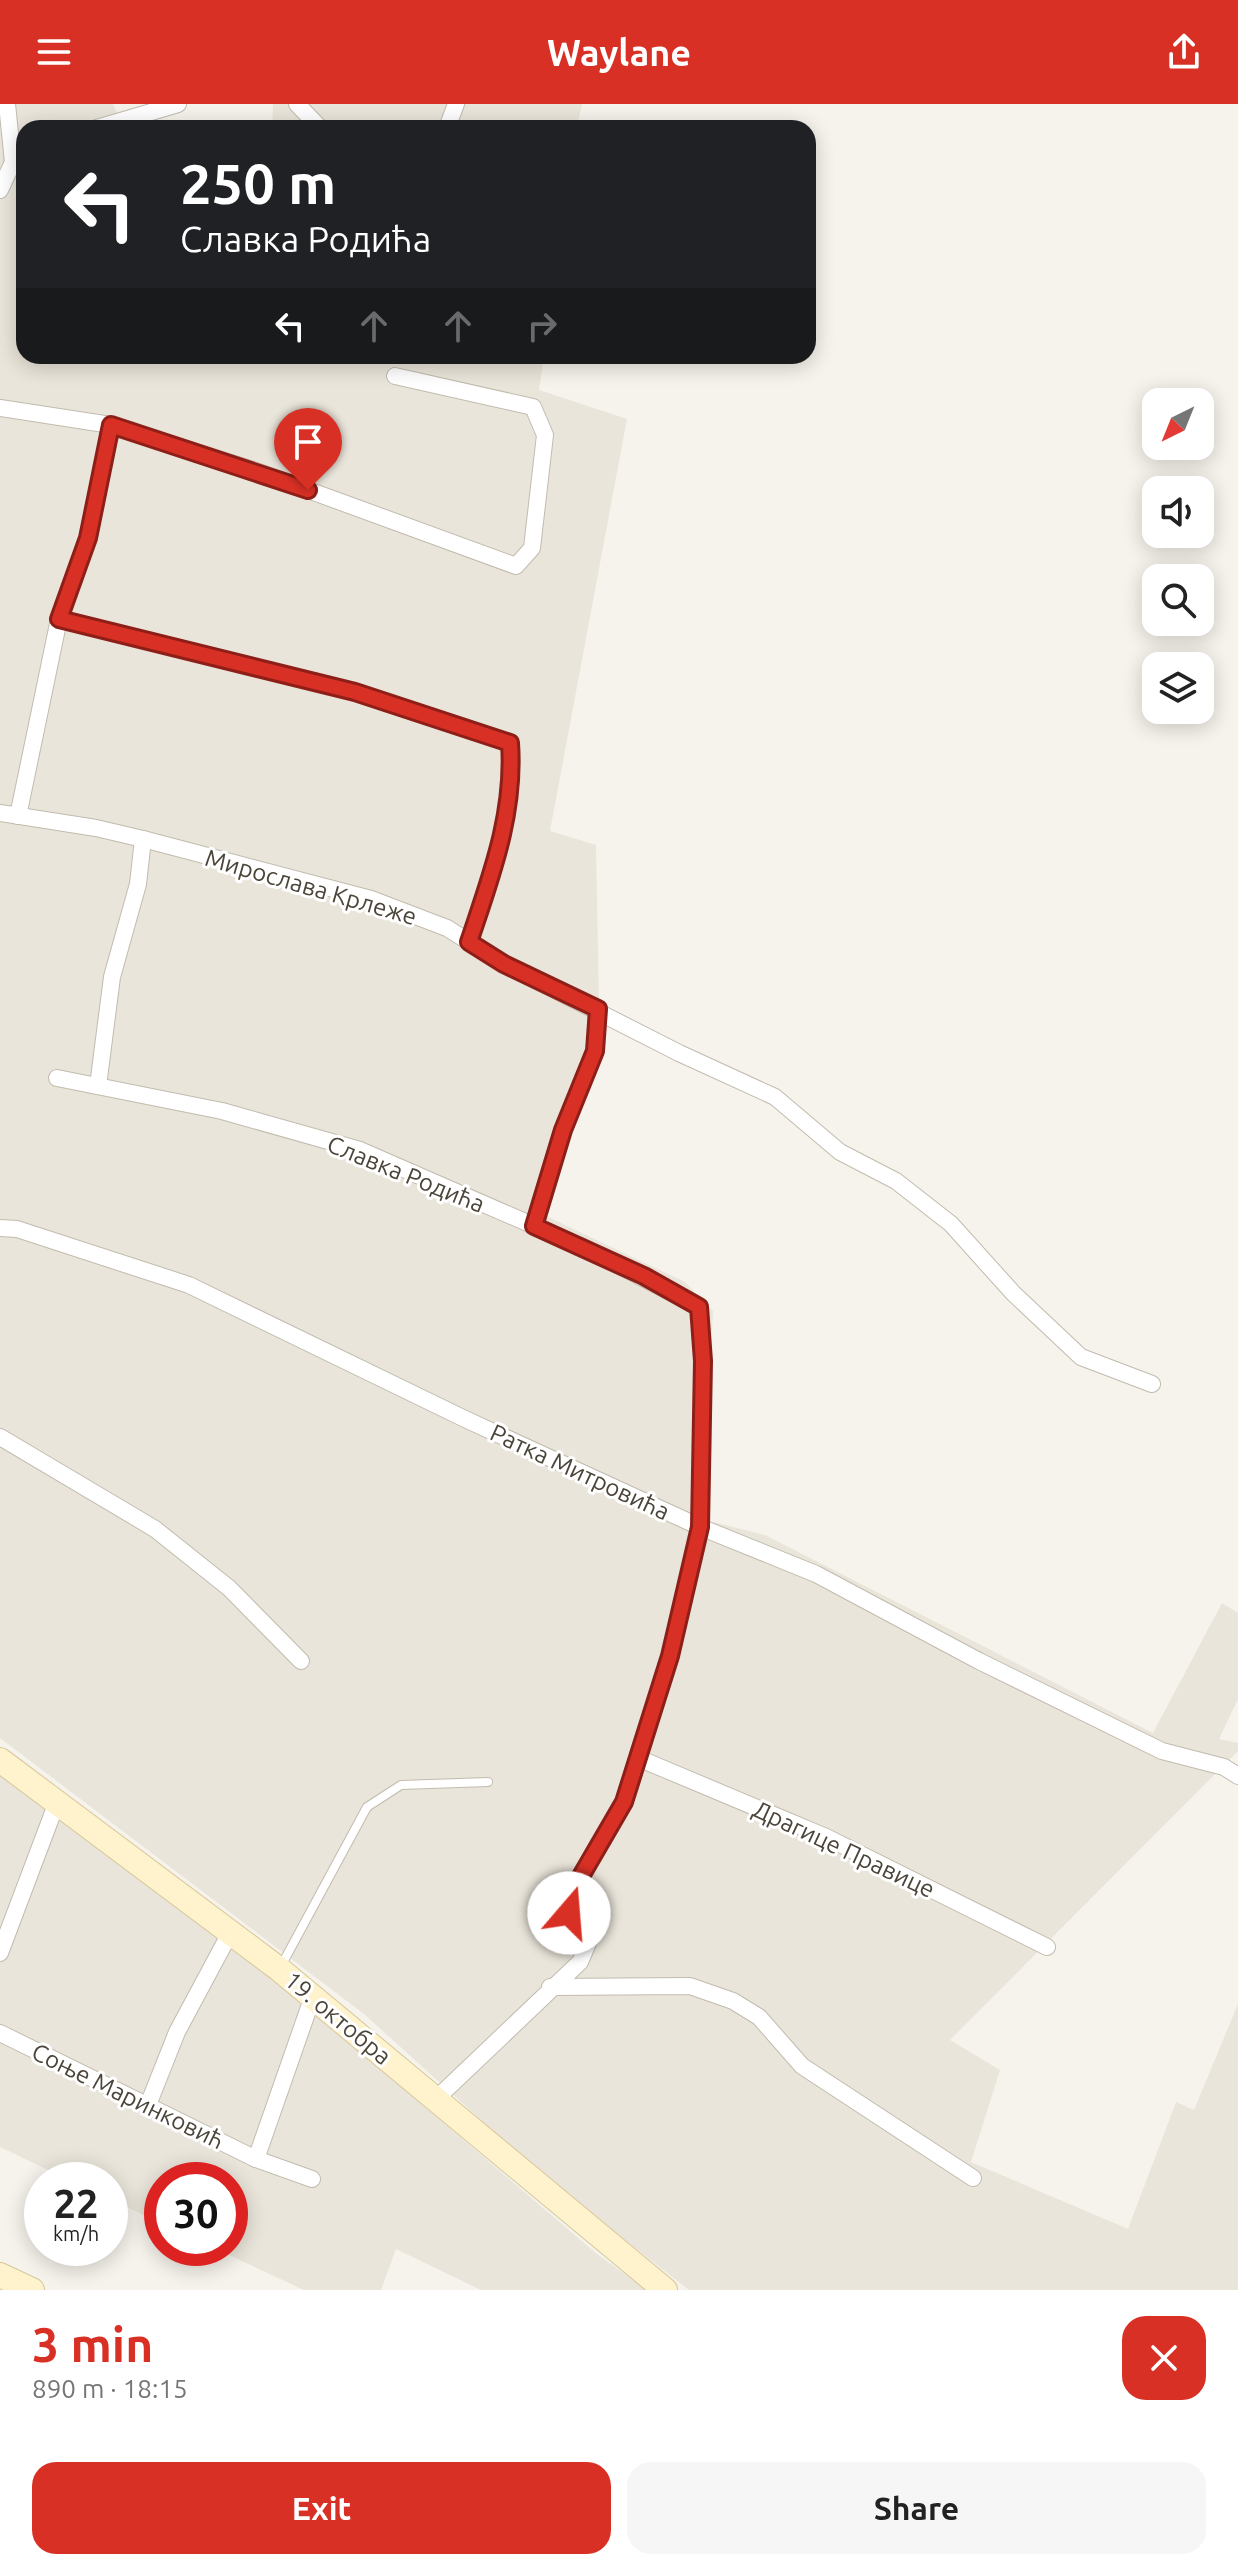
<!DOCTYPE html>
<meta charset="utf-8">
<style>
body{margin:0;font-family:Ubuntu,sans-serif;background:#f6f6f6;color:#222;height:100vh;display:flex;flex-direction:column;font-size:30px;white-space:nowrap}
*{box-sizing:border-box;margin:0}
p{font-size:26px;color:#767676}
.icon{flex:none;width:44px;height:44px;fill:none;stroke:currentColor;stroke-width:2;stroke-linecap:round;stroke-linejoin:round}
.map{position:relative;height:2186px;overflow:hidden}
.panel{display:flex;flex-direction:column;background:#fff;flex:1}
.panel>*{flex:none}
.top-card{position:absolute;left:16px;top:16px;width:800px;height:244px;border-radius:24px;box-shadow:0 4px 20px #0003;background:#202124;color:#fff;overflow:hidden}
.needle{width:52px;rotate:223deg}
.tools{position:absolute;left:1142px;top:284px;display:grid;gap:16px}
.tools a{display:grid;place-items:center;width:72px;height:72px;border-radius:16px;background:#fff;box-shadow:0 4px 20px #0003;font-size:40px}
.speed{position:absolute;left:24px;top:2058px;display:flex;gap:16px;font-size:40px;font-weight:700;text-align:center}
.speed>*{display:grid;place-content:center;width:104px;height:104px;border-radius:50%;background:#fff;box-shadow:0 4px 20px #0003;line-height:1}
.speed small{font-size:20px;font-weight:400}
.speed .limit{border:12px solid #d22;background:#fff;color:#111}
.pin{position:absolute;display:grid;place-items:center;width:68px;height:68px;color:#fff;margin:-82px -34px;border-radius:50% 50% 50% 0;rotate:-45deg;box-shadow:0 0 8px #0007}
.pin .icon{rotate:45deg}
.me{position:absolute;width:88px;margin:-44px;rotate:18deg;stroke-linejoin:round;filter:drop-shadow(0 0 6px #0008)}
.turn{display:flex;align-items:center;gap:28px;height:168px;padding:0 32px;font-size:36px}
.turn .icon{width:104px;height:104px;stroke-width:2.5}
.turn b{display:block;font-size:56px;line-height:68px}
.lanes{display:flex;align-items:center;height:76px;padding:0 32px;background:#0003;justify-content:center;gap:40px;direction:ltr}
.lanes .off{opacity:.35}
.round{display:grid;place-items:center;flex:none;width:84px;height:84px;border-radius:24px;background:#f6f6f6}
.headline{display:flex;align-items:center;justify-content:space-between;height:136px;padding:0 32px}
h1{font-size:48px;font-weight:700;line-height:60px;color:#d93025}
.primary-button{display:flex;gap:16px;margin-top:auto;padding:16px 32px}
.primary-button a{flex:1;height:92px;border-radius:24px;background:#d93025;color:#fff;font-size:32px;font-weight:700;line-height:92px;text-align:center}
.primary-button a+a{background:#f6f6f6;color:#222}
header{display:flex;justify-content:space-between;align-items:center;height:104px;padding:0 32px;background:#d93025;color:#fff;font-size:36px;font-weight:700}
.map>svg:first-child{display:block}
</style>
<header><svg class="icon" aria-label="menu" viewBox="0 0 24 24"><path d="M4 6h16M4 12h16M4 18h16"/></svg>Waylane<svg class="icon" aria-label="share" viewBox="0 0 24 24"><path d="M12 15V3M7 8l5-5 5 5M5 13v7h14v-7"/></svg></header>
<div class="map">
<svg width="1238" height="2186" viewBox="0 0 1238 2186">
<rect width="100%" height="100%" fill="#f6f3ec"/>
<g fill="#eae5da">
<polygon points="0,0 113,0 124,24 24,24 24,252 544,252 539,286 627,315 550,727 596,741 600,957 572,1016 544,1111 685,1178 713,1207 701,1415 765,1431 1153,1629 1222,1499 1238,1509 1238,1595 1219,1635 1238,1639 1238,1647 950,1936 1000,1966 971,2058 1128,2125 1176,1998 1194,2006 1238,1900 1238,2186 689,2186 543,2072 364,1910 0,1634"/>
<polygon points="273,0 582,0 577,24 272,24"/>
<polygon points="0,1667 282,1881 597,2150 647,2186 481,2186 396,2145 381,2186 304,2186 214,2144 230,2144 230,2076 162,2076 162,2120 110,2095 110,2076 69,2076 0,2043"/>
</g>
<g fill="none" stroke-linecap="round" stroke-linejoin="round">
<defs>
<polyline id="lane" points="280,1864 367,1703 401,1681 488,1678"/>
<g id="street">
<polyline points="7,0 13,58"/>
<polyline points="297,0 320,24"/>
<polyline points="97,24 178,0"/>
<polyline points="447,24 456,0"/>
<polyline points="0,86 13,58 24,48"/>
<polyline points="0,304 111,321 256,367 516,462 532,444 545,331 533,303 395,272"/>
<path d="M 59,515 L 355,588 L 510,639 C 515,710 491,772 469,838"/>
<polyline points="0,709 96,724 143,735 371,795 447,824 504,860 679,949 775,993 840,1048 896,1077 951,1120 1013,1189 1081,1253 1152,1280"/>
<polyline points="18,712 59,515 88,434 111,321"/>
<polyline points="57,974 222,1007 360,1046 587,1145 699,1203 703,1257 700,1423 670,1552 624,1698 577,1779 569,1809 588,1839 580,1858 436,1995"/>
<polyline points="98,982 112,873 138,780 143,735"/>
<polyline points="534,1122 563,1026 595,947 598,905"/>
<polyline points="0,1124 17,1125 189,1181 465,1315 700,1423 816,1470 979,1557 1162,1647 1224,1663 1238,1672"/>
<polyline points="0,1333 155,1425 229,1484 301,1557"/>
<polyline points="638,1654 826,1733 1047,1843"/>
<polyline points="0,1849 57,1698"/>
<polyline points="550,1883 690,1882 733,1897 759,1913 802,1962 973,2074"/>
<polyline points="0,1929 256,2055 312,2075"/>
<polyline points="148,2001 177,1928 230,1829"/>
<polyline points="256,2055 313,1892"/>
</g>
<g id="secondary">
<polyline points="0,1656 279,1865 665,2186"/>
<polyline points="0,2171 32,2186"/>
</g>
</defs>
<use href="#lane" stroke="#c2bbae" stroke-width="10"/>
<use href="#street" stroke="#c2bbae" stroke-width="18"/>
<use href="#secondary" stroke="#d6c79b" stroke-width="26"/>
<use href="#lane" stroke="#fff" stroke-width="8"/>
<use href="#street" stroke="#fff" stroke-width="16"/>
<use href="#secondary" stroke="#fff3cd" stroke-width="24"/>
</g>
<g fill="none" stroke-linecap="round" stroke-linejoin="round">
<defs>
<path id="route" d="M 308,386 L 111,321 L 88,434 L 59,515 L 355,588 L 510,639 C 515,710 491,772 469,838 L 504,860 L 598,905 L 595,947 L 563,1026 L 534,1122 L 644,1172 L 699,1203 L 703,1257 L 700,1423 L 670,1552 L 624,1698 L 577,1779 L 569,1809"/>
</defs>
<use href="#route" stroke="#8d1f18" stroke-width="20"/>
<use href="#route" stroke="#d93025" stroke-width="14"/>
</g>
<g text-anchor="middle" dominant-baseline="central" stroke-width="6" stroke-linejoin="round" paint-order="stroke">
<g font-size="24" fill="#4b4439" stroke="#fff">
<text transform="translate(311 783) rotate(16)">Мирослава Крлеже</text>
<text transform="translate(406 1070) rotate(22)">Славка Родића</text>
<text transform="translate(580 1368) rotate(25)">Ратка Митровића</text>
<text transform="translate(844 1745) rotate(25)">Драгице Правице</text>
<text transform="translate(338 1914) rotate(40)">19. октобра</text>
<text transform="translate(128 1992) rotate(26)">Соње Маринковић</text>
</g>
</g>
</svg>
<div class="tools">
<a><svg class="needle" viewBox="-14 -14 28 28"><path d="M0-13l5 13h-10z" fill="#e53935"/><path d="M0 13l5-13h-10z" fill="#767676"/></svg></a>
<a><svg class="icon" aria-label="sound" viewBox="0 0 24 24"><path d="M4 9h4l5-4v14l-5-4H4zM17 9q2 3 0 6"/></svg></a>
<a><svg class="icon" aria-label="search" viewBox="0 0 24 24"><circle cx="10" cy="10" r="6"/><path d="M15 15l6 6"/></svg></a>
<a><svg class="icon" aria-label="layers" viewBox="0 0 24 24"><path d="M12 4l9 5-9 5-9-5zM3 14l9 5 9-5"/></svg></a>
</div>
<div class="speed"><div>22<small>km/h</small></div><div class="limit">30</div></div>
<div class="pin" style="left:308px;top:386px;background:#d93025"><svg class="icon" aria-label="arrive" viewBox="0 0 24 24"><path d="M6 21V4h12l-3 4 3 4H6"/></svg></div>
<svg class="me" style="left:569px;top:1809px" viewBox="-20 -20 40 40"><circle r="19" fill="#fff"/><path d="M0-13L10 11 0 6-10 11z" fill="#d93025"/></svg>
<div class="top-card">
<div class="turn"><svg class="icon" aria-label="left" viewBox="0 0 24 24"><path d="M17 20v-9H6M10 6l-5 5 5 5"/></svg><div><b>250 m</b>Славка Родића</div></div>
<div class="lanes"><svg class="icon" aria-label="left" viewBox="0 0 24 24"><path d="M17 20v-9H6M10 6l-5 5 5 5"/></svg><svg class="icon off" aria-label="ahead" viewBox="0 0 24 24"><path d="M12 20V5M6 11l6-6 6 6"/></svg><svg class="icon off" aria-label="ahead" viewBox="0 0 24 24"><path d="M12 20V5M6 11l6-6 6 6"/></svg><svg class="icon off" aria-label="right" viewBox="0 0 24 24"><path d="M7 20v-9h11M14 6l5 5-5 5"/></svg></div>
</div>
</div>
<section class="panel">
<div class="headline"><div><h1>3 min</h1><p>890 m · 18:15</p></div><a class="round" style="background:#d93025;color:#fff"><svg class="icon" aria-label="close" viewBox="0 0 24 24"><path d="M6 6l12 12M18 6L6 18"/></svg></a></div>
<div class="primary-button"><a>Exit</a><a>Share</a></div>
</section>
